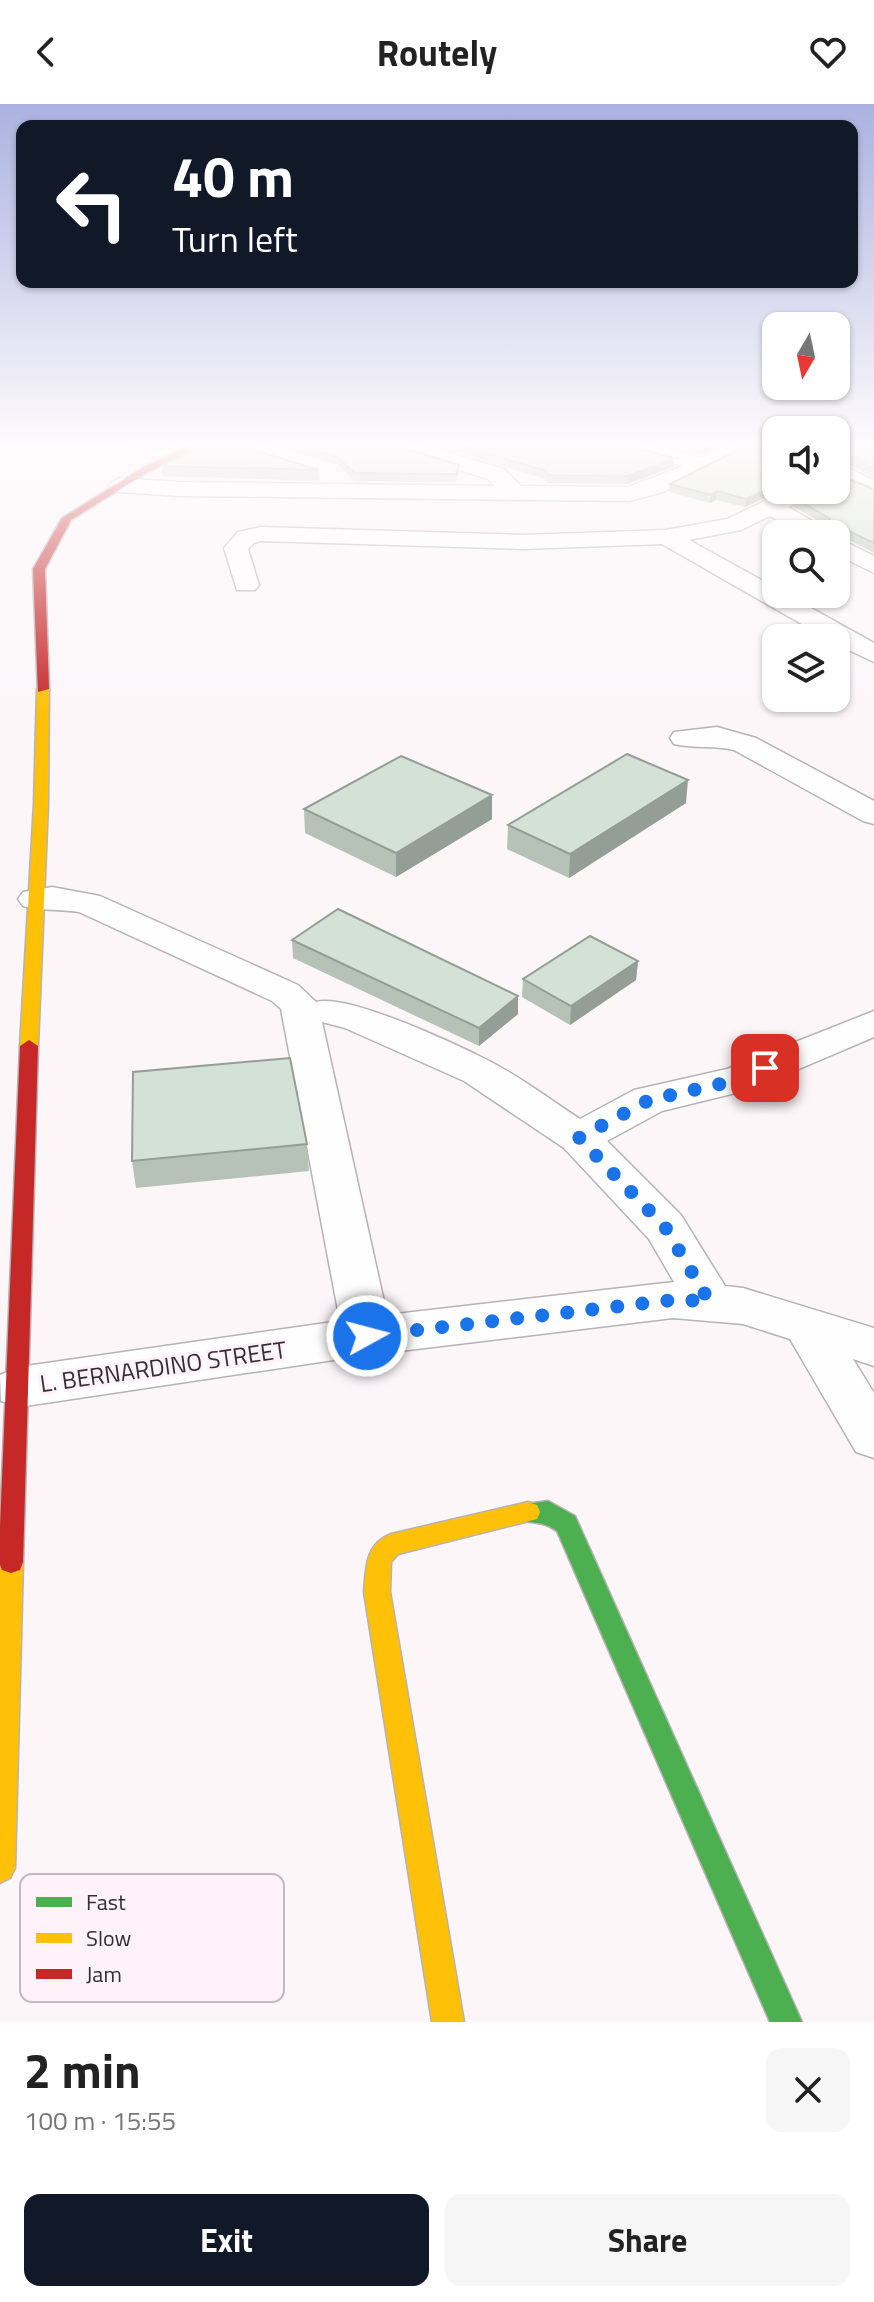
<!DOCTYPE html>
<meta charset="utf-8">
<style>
body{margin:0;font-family:"Titillium Web",sans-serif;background:#f6f6f6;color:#222;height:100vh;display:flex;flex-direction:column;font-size:30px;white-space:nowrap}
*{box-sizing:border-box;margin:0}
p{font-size:26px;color:#767676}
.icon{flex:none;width:44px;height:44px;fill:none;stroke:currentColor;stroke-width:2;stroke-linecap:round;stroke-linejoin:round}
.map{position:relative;height:1918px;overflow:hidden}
.details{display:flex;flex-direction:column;background:#fff;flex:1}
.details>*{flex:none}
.banner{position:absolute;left:16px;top:16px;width:842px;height:168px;border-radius:16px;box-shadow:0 2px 6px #0004;background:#111827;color:#fff;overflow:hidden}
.needle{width:52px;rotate:189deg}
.fabs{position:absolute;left:762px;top:208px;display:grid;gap:16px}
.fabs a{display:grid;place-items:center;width:88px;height:88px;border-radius:16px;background:#fff;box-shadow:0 2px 6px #0004;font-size:40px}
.pin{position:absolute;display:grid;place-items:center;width:68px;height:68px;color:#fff;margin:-34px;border-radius:16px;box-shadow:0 4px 12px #0006}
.me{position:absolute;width:88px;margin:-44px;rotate:83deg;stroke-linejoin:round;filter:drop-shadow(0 0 6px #0008)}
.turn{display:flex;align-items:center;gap:28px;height:168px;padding:0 24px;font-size:36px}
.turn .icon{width:104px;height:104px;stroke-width:2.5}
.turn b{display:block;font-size:56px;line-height:68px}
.round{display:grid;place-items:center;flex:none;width:84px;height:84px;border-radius:16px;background:#f6f6f6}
.summary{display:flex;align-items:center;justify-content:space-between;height:136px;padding:0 24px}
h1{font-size:48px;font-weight:700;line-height:60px}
.action{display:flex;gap:16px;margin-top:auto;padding:16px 24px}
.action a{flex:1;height:92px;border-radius:16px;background:#111827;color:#fff;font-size:32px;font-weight:700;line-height:92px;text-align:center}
.action a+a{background:#f6f6f6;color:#222}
header{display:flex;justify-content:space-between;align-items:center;height:104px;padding:0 24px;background:#fff;font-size:36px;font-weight:700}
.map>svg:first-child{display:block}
</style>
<header><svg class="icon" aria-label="back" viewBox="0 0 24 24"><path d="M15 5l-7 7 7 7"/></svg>Routely<svg class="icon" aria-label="heart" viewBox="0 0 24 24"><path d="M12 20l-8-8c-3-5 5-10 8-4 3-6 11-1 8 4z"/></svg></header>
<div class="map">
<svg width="874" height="1918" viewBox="0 0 874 1918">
<rect width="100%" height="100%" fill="#fcf6f9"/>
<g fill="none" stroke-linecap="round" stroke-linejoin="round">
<defs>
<g id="street">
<polygon points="381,339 415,339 504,365 521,382 628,383 683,362 611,343 608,339 645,339 702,354 733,339 761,339 663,388 629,397 180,392 119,388 108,381 119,374 180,378 495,382 488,375 384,343"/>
<polygon points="836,362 847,363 874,377 874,393 836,375"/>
<polygon points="788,386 817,386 814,391 788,403 826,425 830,430 801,430 770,412 741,426 689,436 776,484 776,490 786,490 874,539 874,558 836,540 836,534 826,534 662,440 523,445 261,437 254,439 248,445 259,481 255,486 237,486 224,444 238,428 261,423 523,431 666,426 727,415"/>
<polygon points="836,433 874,452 874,469 836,450"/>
<path d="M 717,623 L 756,634 L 874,697 L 874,720 L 863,717 L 734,646 C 714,641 695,645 674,640 L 670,634 L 674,628 Z"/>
<path d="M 52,783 L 100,792 L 298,881 L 316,898 C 348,889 458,941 491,958 C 522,974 551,996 580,1015 L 634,986 L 727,965 L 874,907 L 874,933 L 752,985 L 662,1007 L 607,1037 L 681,1111 L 725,1182 L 743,1184 L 874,1224 L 874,1262 L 853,1255 L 874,1289 L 874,1354 L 856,1348 L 790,1235 L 743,1220 L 673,1214 L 367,1251 L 19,1303 L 1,1297 L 0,1271 L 19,1263 L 340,1217 L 281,905 L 272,897 L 79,808 C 60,805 41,807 23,802 L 18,795 L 23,788 ZM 322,918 L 345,924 L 464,977 L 564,1044 L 649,1135 L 674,1178 L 387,1211 Z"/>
</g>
<path id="fast" d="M 548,1397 L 575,1412 L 802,1918 L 770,1918 L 557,1427 C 541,1416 536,1421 519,1415 L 516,1408 L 519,1401 Z"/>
<g id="slow">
<polygon points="43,581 49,585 48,700 38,942 29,948 20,942 34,700 37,585"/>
<path d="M 528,1398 L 537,1401 L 540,1408 L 537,1415 L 398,1450 L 391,1458 L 390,1488 L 464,1918 L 432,1918 L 364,1488 C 366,1464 365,1440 391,1430 Z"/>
<polygon points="11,1447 20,1450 23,1458 15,1764 10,1774 0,1779 0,1455 2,1450"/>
</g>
<g id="jam">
<polygon points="194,339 207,339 148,368 71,416 45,465 49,585 38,588 33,465 62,414 142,364"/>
<polygon points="29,936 38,942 23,1458 20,1466 11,1469 2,1466 0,1461 0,1423 20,942"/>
</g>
</defs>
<use href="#street" stroke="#b7b2b4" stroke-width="3"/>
<use href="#fast" stroke="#b7b2b4" stroke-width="3"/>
<use href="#slow" stroke="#b7b2b4" stroke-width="3"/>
<use href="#jam" stroke="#b7b2b4" stroke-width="3"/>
<use href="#street" fill="#fffefe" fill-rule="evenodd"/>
<use href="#fast" fill="#4caf50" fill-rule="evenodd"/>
<use href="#slow" fill="#ffc107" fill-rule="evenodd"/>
<use href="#jam" fill="#c62828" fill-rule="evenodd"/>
</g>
<g fill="#b6c2b8">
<polygon points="119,339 176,339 157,348"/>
<polygon points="261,339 388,339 459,369 456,378 354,377 338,361"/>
<polygon points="427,339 617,339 674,354 673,363 627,380 548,379 545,375"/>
<polygon points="659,339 725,339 702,351"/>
<polygon points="836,339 874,341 874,374 848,360 836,360"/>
<polygon points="191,346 319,366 320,377 162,372 161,362 191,348"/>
<polygon points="836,370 874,385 874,449 837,430 832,430 828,422 794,403 796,395 815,386"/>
<polygon points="670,380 776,386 781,386 745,403 716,396 710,399 669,388"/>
<polygon points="686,699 569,774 507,745 508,721"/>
<polygon points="304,705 492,715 396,773 305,729"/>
<polygon points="292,836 518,910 479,942 293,854"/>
<polygon points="638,857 636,876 570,921 522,893 523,875"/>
<polygon points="307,1040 309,1067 136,1084 132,1057"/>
</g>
<g fill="#949e96">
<polygon points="158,339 176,339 157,348 156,340"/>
<polygon points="710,339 725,339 702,351 703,343"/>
<polygon points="674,354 673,363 627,380 628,372"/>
<polygon points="776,381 776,386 781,386 745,403 746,395"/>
<polygon points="717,387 716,396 710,399 711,391"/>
<polygon points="839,422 837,430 833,430 834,423"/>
<polygon points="688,676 686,699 569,774 570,750"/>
<polygon points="492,691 492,715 396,773 396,749"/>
<polygon points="638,857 636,876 570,921 571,902"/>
<polygon points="518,892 518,910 479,942 479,924"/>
</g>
<g fill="#d4e1d6" stroke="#949e96" stroke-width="2">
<polygon points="203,339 231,339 319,366 161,362 194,347 191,346"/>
<polygon points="289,339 388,339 459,361 456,370 354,369 338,353"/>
<polygon points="453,339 617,339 674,354 628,372 548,371 546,367"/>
<polygon points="690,339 710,339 703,343"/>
<polygon points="752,339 776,339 776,381 746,395 717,387 711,391 670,380"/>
<polygon points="836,339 871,339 874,341 874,365 850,352 836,352"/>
<polygon points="836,368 836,370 874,385 874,439 839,422 834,423 829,414 796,395 815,386 836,386"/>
<polygon points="627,650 688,676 570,750 508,721"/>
<polygon points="401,652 492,691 396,749 304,705"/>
<polygon points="338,805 518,892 479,924 292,836"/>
<polygon points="590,832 638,857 571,902 523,875"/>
<polygon points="290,954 307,1040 132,1057 133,968"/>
</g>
<linearGradient id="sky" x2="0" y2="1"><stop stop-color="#abb2e0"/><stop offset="0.56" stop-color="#fefbfc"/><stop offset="1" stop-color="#fefbfc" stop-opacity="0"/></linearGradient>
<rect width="874" height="608" fill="url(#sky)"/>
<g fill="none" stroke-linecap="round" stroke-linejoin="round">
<polyline stroke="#1a73e8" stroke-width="14" stroke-dasharray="0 25.2" points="367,1232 673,1196 709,1197 665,1123 579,1034 649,996 738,976 765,964"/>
</g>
<g text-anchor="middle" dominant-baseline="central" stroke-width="6" stroke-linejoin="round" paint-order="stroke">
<g font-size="24" fill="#352f32" stroke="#fff3f9">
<text transform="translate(163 1262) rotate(-8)">L. BERNARDINO STREET</text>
</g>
</g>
<rect x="20" y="1770" width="264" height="128" rx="12" fill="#fff3f9" stroke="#c2b8bd" stroke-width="2"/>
<rect x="36" y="1793" width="36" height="10" fill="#4caf50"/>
<rect x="36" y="1829" width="36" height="10" fill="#ffc107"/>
<rect x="36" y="1865" width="36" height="10" fill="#c62828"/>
<g font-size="22" fill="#352f32">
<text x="86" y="1806">Fast</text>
<text x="86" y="1842">Slow</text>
<text x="86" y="1878">Jam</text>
</g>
</svg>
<div class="fabs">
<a><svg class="needle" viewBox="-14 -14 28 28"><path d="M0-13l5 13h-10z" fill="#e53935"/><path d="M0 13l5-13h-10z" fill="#767676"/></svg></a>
<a><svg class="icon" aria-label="sound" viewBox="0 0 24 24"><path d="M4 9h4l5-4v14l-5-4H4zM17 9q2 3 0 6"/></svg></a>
<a><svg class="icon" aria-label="search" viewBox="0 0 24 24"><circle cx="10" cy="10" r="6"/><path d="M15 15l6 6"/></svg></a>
<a><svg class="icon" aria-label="layers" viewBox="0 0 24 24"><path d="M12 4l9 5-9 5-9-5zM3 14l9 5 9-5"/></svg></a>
</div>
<div class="pin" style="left:765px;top:964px;background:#d93025"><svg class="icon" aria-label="arrive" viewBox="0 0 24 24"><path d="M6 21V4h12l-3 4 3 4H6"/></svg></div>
<svg class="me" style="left:367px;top:1232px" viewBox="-20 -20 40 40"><circle r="17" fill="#1a73e8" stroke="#fff" stroke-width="3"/><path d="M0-11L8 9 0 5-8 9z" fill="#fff"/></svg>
<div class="banner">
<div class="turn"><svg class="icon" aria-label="left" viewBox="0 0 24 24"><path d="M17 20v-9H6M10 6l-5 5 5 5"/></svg><div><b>40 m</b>Turn left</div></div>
</div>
</div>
<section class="details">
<div class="summary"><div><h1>2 min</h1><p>100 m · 15:55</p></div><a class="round"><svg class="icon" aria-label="close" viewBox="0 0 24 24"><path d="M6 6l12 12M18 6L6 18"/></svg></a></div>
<div class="action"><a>Exit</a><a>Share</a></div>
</section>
